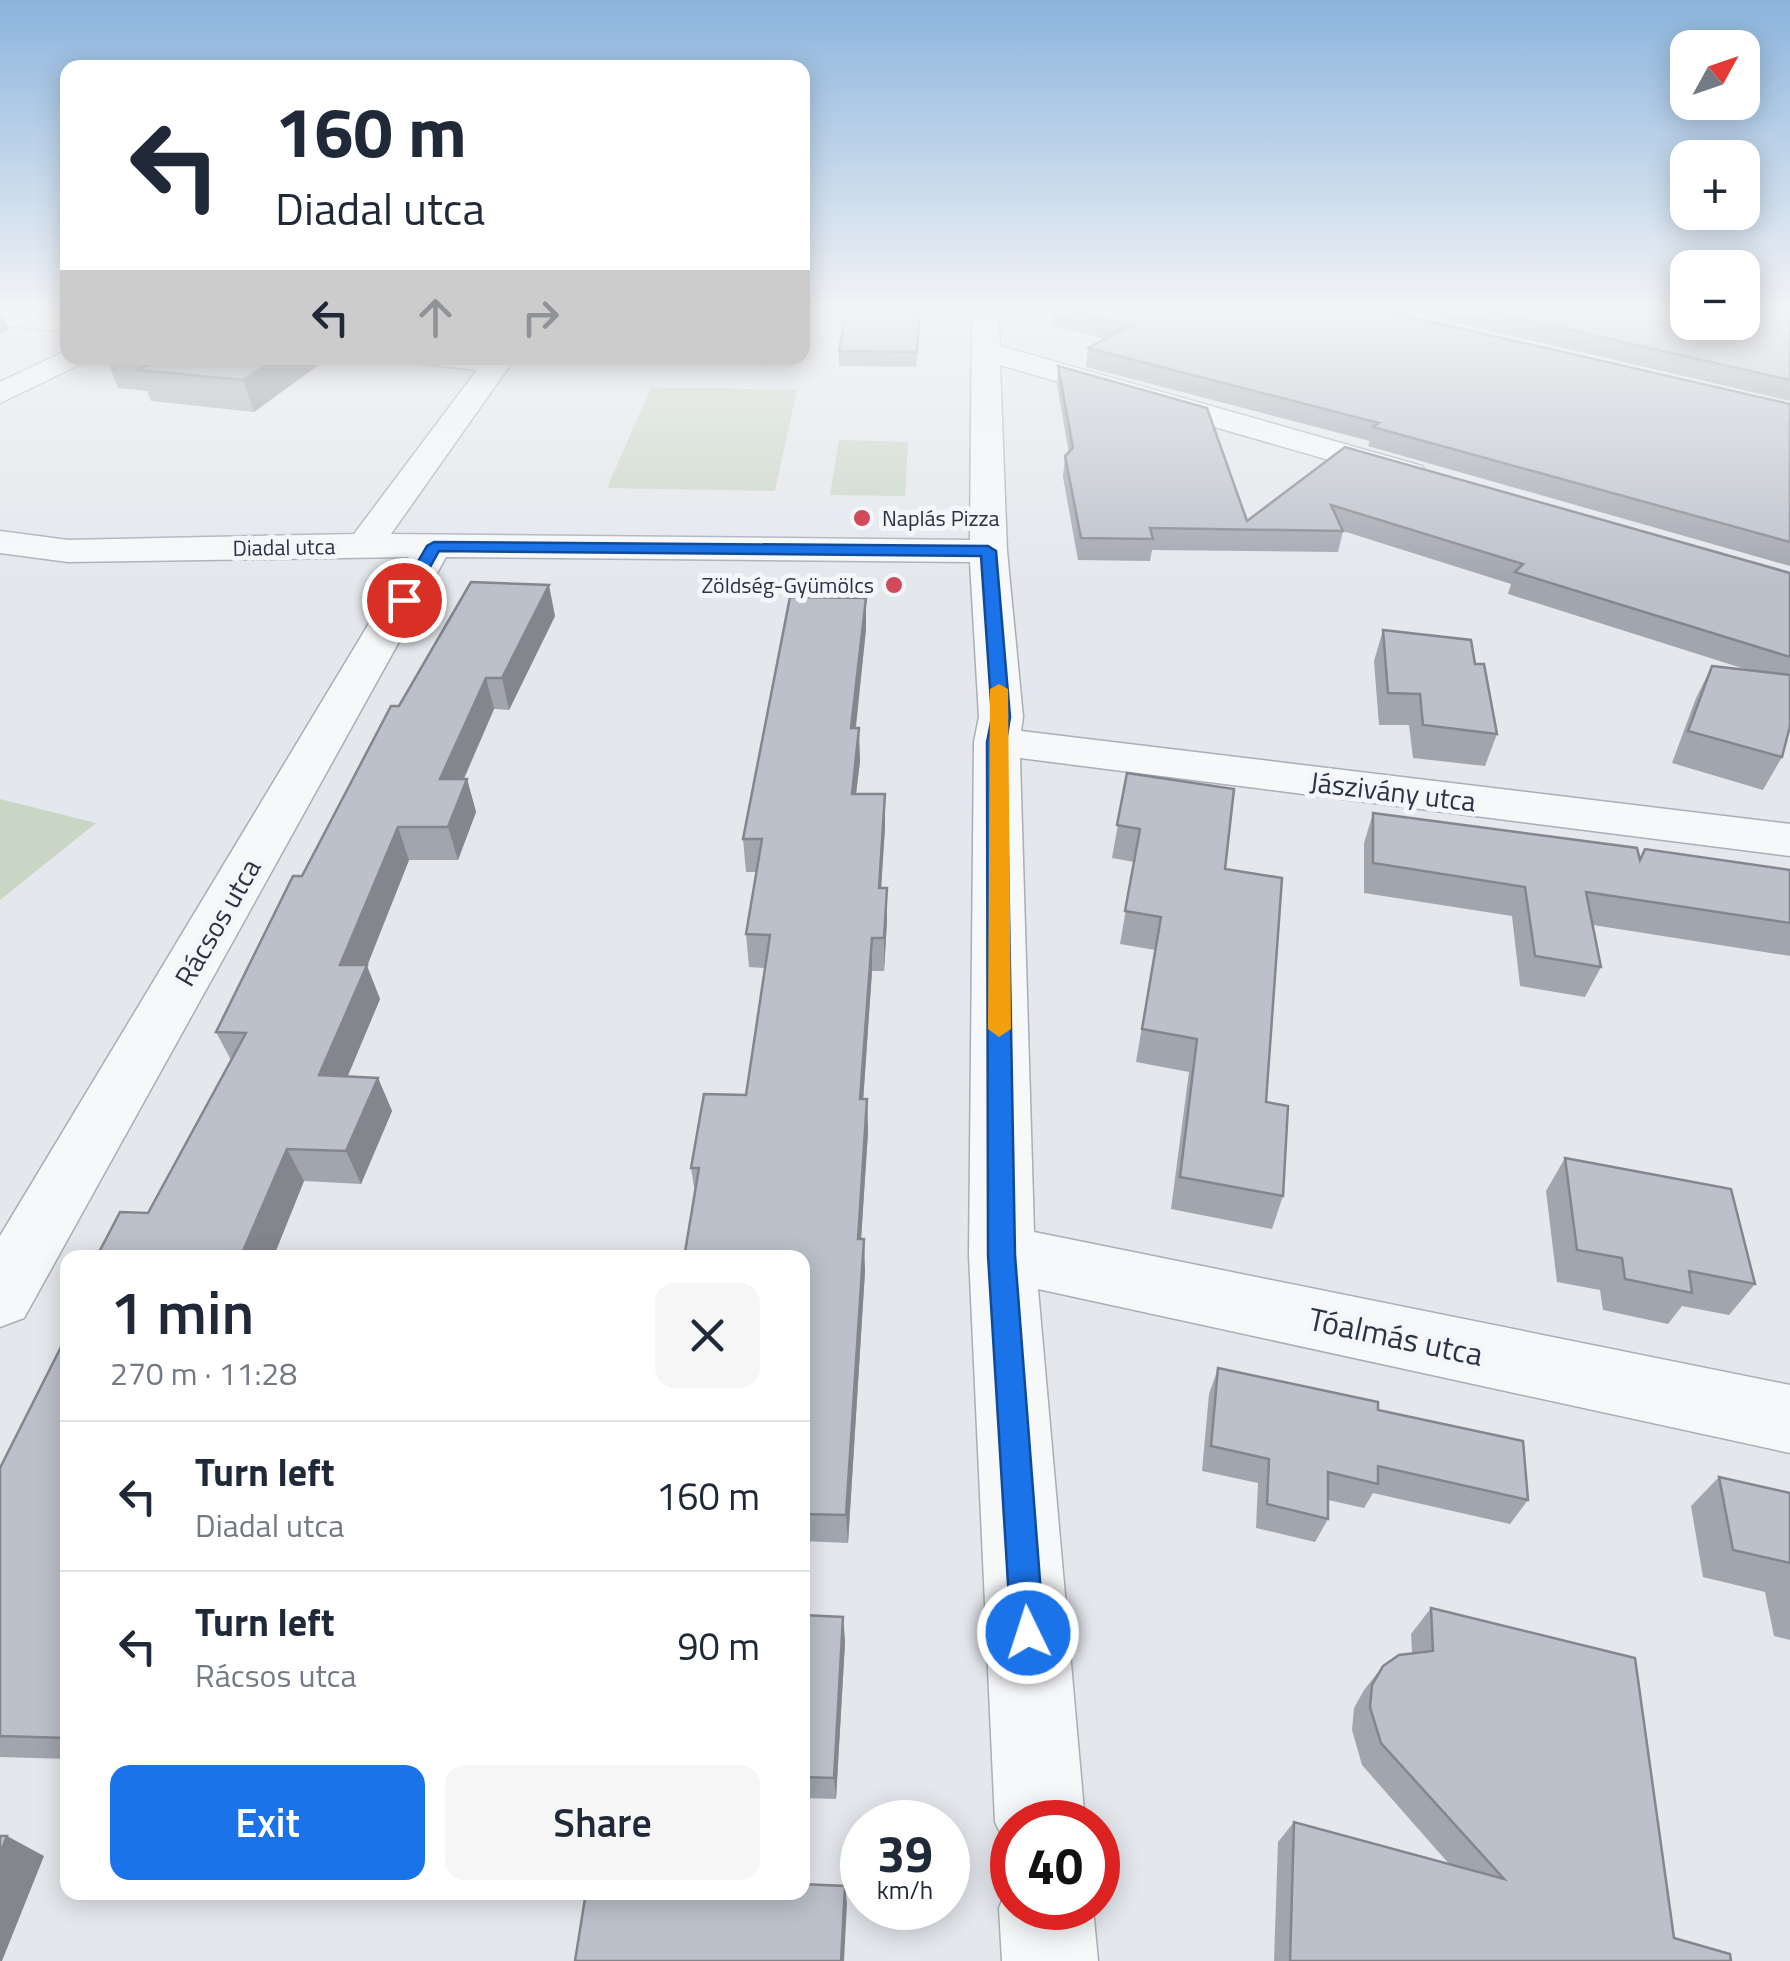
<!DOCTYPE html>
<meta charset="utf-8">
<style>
body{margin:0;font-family:"Titillium Web",sans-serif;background:#f6f6f7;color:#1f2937;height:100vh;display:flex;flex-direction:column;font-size:38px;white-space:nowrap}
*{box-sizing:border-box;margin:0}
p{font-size:32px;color:#747a83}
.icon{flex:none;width:55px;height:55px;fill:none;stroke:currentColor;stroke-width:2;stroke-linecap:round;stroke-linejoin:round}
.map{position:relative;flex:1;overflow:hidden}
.sheet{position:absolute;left:60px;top:1250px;width:750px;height:650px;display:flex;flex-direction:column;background:#fff;border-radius:20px;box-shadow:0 5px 25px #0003}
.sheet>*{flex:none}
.top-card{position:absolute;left:60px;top:60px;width:750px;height:305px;border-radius:20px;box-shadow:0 5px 25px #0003;background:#fff;color:#1f2937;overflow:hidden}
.needle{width:65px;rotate:50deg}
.fabs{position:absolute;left:1670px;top:30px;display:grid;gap:20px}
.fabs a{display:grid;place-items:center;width:90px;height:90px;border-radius:20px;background:#fff;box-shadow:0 5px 25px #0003;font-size:50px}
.speed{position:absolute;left:840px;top:1800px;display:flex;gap:20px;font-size:50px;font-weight:700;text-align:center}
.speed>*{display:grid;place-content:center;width:130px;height:130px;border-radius:50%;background:#fff;box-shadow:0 5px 25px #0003;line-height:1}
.speed small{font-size:25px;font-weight:400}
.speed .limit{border:15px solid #d22;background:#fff;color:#111}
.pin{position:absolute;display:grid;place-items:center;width:85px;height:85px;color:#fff;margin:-42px;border:5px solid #fff;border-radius:50%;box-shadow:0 2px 10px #0007}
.me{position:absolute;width:110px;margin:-55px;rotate:356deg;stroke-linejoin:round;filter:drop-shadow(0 0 8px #0008)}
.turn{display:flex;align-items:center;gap:35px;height:210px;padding:0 50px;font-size:45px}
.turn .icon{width:130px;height:130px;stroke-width:2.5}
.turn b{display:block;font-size:70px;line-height:85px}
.lanes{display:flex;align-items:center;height:95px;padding:0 50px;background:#0003;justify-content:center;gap:50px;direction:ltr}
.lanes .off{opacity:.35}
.round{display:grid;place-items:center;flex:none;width:105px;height:105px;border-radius:20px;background:#f6f6f7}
.summary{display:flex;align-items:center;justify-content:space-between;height:170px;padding:0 50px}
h1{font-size:60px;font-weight:600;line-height:75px}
.action{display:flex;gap:20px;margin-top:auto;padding:20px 50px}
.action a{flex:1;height:115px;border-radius:20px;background:#1a73e8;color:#fff;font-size:40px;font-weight:600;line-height:115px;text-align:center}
.action a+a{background:#f6f6f7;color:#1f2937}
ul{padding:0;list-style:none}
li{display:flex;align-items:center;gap:30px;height:150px;padding:0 50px;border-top:2px solid #e0e1e3}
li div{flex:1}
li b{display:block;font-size:38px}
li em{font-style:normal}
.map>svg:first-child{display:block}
</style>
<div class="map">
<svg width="1790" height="1961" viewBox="0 0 1790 1961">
<rect width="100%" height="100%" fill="#e4e7ec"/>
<g fill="#c9d6c5">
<polygon points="651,387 797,390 775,491 607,488"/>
<polygon points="839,440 908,442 905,496 830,495"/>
<polygon points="0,799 96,823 0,900"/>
</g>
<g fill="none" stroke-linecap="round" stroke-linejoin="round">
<defs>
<g id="minor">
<polygon points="0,310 68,316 68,332 0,325"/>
<polygon points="972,310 998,310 1000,346 1422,466 1427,473 1422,480 1398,480 1000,365 1007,551 1023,717 1021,731 1790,824 1790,856 1020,758 1034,1232 1790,1385 1790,1453 1038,1289 1085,1822 1012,1822 1012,1856 995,1822 969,1255 974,742 979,717 970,562 446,557 24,1318 0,1327 0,1236 409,557 68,562 0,553 0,531 68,540 354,534 477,370 423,364 419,358 515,358 391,534 970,540"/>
<polygon points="68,350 68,358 86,358 81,364 0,403 0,382"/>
<polygon points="1012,1876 1012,1908 1093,1908 1098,1961 1002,1961 999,1908"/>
</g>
</defs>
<use href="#minor" stroke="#a9aeb7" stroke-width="3"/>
<use href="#minor" fill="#f7f8fa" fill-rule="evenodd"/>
</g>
<g fill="#a1a5ae">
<polygon points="846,310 921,310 916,367 839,366 839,351"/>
<polygon points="1051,310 1380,310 1790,404 1790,566 1368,446 1370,441 1086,367 1088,348 1105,339 1053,325"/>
<polygon points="1401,310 1790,310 1790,401"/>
<polygon points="106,358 328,358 254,412 151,401 147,391 118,388"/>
<polygon points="1058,366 1247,521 1345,447 1790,573 1790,726 1782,757 1763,790 1672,763 1696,698 1712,666 1748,670 1508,594 1511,584 1343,531 1338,552 1152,550 1150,561 1078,560 1063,477 1065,456 1069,453 1057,385"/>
<polygon points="555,616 509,710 494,709 464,779 467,779 476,812 458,860 409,860 367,966 380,999 348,1076 378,1078 392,1111 361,1184 304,1181 273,1258 96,1258 148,1213 231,1060 216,1032 399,706"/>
<polygon points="866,629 856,728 860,761 856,794 885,827 881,888 887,888 887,921 884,971 872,971 863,1099 867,1099 868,1132 861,1239 865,1271 848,1543 802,1541 802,1258 695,1193 691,1168 746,1095 765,968 749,967 746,934 756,872 746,872 743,839"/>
<polygon points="1383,630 1475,664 1497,734 1485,766 1413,758 1409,725 1379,725 1374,661"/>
<polygon points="1127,773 1225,869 1283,1196 1272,1229 1171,1209 1189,1072 1136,1062 1155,950 1120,944 1134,862 1112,858"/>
<polygon points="1373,813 1640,858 1645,849 1790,870 1790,956 1593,925 1601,967 1585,997 1520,986 1512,916 1364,893 1364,843"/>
<polygon points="1565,1158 1755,1284 1729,1315 1682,1306 1668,1324 1603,1310 1600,1290 1557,1282 1546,1191"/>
<polygon points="68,1333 68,1759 0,1757 0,1468"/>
<polygon points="1218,1368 1378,1410 1528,1500 1510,1524 1373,1493 1364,1508 1328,1500 1328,1519 1315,1542 1256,1528 1258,1483 1202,1471 1209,1394"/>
<polygon points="1719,1477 1790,1493 1790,1640 1774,1636 1765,1592 1703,1577 1691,1506"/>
<polygon points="1431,1608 1674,1938 1731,1961 1274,1961 1278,1842 1294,1822 1450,1865 1362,1765 1352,1730 1354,1708 1364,1690 1383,1666 1412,1653 1411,1634"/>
<polygon points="802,1615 843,1617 845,1642 836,1799 802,1798"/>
</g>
<g fill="#83868d">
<polygon points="0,310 9,330 0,334"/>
<polygon points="276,358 328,358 254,412 243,380"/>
<polygon points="549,585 555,616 509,710 502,678"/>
<polygon points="866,598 866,629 852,760 851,728"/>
<polygon points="486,678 494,709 449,812 440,779"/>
<polygon points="859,728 860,761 852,826 852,794"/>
<polygon points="467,779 476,812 458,860 448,827"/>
<polygon points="885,794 885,827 879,921 879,888"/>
<polygon points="398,827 409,860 367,966 380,999 334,1108 319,1075 340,965"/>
<polygon points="887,888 887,921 884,971 884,938"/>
<polygon points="872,938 872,971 861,1132 860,1099"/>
<polygon points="378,1078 392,1111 361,1184 346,1151"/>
<polygon points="867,1099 868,1132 859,1271 858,1239"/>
<polygon points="287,1149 304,1181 273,1258 240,1258"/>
<polygon points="864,1239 865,1271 848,1543 846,1515"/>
<polygon points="843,1617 845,1642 836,1799 834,1778"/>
<polygon points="7,1836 44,1856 2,1961 0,1961 0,1854"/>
<polygon points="845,1886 847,1903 844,1961 841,1961"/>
</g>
<g fill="#bbc0ca" stroke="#83868d" stroke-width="2.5">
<polygon points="846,310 920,310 917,352 839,351"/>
<polygon points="1066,310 1380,310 1790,404 1790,542 1373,427 1379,423 1088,348 1129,326"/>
<polygon points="1483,310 1688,310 1688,322 1742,322 1742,310 1790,310 1790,380"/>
<polygon points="112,358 276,358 243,380 139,370 152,362"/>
<polygon points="1058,366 1207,408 1247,521 1345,447 1790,573 1790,657 1515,572 1523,564 1331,505 1343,531 1150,528 1153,539 1081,538 1065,456 1073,448"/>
<polygon points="471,582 549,585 502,678 486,678 440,779 467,779 448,827 398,827 340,965 367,965 319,1075 378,1078 346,1151 287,1149 240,1258 96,1258 120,1212 148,1213 246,1033 216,1032 293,876 302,876 391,706 399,706"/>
<polygon points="790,597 866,598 851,728 859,728 852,794 885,794 879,888 887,888 884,938 872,938 860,1099 867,1099 858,1239 864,1239 846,1515 802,1514 802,1258 684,1258 699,1168 691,1168 704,1094 746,1095 770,935 746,934 762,839 743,839"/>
<polygon points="1383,630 1471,640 1475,664 1484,664 1497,734 1423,725 1420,694 1388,693"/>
<polygon points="1712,666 1790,675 1790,726 1782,757 1688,731"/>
<polygon points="1127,773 1234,789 1225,869 1282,878 1266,1102 1288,1106 1283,1196 1180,1177 1197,1039 1142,1029 1161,917 1125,911 1140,829 1117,825"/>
<polygon points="1373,813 1637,848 1640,860 1645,849 1790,870 1790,923 1586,892 1601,967 1535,956 1525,887 1373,863"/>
<polygon points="1565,1158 1731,1189 1755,1284 1689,1271 1692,1293 1625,1279 1622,1258 1577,1250"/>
<polygon points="68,1333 68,1738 0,1736 0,1468"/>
<polygon points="1218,1368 1378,1402 1378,1410 1523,1441 1528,1500 1378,1466 1378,1484 1328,1472 1328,1519 1267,1504 1269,1459 1211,1446"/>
<polygon points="1719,1477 1790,1493 1790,1563 1733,1550"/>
<polygon points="1431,1608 1635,1658 1674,1938 1730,1954 1731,1961 1290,1961 1294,1822 1504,1879 1381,1743 1370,1707 1372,1685 1383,1666 1399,1655 1433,1651"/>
<polygon points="802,1615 843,1617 834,1778 802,1777"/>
<polygon points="0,1836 7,1836 0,1854"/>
<polygon points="802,1884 845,1886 841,1961 575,1961 586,1892 802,1892"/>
</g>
<linearGradient id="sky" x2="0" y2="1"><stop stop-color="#8bb4dd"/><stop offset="0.53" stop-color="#f3f4f6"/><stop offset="1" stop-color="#f3f4f6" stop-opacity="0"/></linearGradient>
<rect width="1790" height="584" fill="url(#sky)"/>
<polygon fill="#1a73e8" stroke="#114b97" stroke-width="2.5" points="434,542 988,546 996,551 1010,717 1006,742 1015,1255 1044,1633 1040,1645 1028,1650 1015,1645 1011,1633 988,1255 987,742 992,717 981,556 439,551 410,603 398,603 396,600 427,546"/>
<polygon fill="#f59e0b" points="999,684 1008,689 1011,1029 999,1037 988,1029 990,689"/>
<g fill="#d1495b" stroke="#f4f6f9" stroke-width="4">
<circle cx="862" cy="518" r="10"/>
<circle cx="894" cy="585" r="10"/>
</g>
<g text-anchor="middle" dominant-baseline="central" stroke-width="10" stroke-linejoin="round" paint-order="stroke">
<g font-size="22" fill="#2b3445" stroke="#f4f6f9" text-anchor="start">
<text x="882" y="518">Naplás Pizza</text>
<text x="874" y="585" text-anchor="end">Zöldség-Gyümölcs</text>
</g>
<g font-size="22" fill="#2b3445" stroke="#f4f6f9">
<text transform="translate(284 547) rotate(-1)">Diadal utca</text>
</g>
<g font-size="28" fill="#2b3445" stroke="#f4f6f9">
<text transform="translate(1393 791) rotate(7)">Jászivány utca</text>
<text transform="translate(217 922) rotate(-60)">Rácsos utca</text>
</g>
<g font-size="32" fill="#2b3445" stroke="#f4f6f9">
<text transform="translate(1396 1336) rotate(12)">Tóalmás utca</text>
</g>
</g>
</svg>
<div class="fabs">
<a><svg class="needle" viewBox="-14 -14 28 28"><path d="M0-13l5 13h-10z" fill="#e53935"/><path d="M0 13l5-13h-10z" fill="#747a83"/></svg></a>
<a>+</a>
<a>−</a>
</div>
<div class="speed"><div>39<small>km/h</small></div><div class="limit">40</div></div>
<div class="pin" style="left:404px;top:600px;background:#d93025"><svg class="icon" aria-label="arrive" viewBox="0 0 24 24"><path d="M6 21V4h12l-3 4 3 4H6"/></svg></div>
<svg class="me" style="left:1028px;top:1633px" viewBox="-20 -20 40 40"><circle r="17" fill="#1a73e8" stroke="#fff" stroke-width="3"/><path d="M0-11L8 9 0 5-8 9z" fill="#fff"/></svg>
<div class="top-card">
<div class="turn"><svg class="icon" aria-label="left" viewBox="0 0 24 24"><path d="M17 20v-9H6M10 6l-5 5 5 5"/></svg><div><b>160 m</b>Diadal utca</div></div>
<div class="lanes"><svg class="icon" aria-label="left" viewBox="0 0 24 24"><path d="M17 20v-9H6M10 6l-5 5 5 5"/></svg><svg class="icon off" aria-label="ahead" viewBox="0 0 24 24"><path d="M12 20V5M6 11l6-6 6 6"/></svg><svg class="icon off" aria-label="right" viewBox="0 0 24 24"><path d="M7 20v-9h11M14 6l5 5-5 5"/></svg></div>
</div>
<section class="sheet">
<div class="summary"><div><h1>1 min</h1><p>270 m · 11:28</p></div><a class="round"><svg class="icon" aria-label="close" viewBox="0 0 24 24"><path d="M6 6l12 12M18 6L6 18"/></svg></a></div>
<ul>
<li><svg class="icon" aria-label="left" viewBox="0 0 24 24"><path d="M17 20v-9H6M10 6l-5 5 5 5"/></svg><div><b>Turn left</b><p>Diadal utca</p></div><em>160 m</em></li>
<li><svg class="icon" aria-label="left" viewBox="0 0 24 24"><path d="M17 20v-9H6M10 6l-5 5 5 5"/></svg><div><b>Turn left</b><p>Rácsos utca</p></div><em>90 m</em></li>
</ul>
<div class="action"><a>Exit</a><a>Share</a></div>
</section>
</div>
